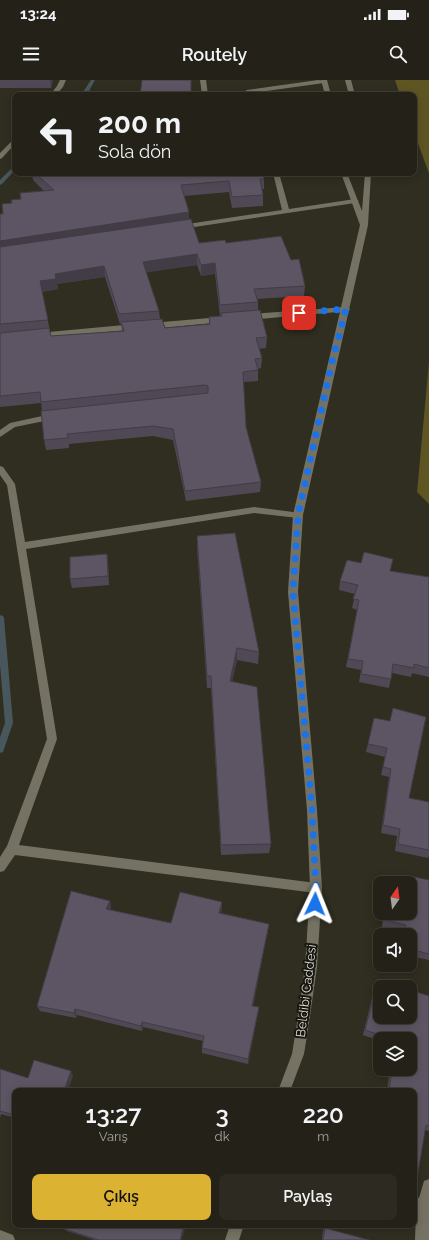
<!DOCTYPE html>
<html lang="tr">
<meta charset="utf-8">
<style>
body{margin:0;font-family:Raleway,sans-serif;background:#2c2a21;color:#f1f3f6;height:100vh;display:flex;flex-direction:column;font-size:15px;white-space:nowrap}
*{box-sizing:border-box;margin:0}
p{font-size:13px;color:#a3a4a2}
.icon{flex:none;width:22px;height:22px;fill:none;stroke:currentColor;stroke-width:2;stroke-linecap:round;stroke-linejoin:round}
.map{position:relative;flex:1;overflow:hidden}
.sheet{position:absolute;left:12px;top:1008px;width:405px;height:140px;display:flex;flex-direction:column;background:#242218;border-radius:8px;box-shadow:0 2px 10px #0003,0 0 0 1px #413f37}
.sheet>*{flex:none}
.guide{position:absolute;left:12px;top:12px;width:405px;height:84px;border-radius:8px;box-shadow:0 2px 10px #0003,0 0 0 1px #413f37;background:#242218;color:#f1f3f6;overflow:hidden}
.needle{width:26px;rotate:14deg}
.buttons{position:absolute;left:373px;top:796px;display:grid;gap:8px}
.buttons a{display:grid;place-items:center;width:44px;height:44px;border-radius:8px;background:#242218;box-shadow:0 2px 10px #0003,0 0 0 1px #413f37;font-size:20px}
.pin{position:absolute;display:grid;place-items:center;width:34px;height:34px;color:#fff;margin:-17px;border-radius:8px;box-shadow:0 2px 6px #0006}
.me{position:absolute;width:44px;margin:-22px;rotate:2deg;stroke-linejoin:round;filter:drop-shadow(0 0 3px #0008)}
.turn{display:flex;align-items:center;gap:14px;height:84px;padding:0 20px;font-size:18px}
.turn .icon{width:52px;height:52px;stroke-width:2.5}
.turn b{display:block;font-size:28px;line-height:34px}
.eta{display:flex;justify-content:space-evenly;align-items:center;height:68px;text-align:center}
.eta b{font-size:24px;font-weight:600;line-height:28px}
.primary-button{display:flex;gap:8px;margin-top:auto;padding:8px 20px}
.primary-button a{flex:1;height:46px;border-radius:8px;background:#dcb233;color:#111;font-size:16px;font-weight:600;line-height:46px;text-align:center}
.primary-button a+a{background:#2c2a21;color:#f1f3f6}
.status{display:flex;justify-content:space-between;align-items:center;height:28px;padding:0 20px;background:#242218;direction:ltr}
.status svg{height:11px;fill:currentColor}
header{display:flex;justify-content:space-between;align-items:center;height:52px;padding:0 20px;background:#242218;font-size:18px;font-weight:600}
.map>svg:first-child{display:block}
</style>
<div class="status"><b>13:24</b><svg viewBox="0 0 49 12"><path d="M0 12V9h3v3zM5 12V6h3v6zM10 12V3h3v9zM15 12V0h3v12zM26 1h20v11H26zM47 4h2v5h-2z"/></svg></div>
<header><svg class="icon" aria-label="menu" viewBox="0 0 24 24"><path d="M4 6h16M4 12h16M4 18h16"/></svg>Routely<svg class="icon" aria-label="search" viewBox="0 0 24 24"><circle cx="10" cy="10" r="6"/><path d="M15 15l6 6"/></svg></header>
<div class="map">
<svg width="429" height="1160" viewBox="0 0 429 1160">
<rect width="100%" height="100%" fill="#302e20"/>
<g fill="#5e5523">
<polygon points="395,0 429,0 429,93 414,53 414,15 400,15"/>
<polygon points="429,282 429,424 417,412"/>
</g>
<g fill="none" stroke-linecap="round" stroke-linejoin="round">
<g fill="#47575d" fill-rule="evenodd">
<polygon points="91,0 95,0 87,15 81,15"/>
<polygon points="15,85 15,90 2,104 0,105 0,100"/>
<polygon points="0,535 3,536 4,538 13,643 4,669 3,672 0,673 0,657 5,643 0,585"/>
</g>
<g fill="#757263" fill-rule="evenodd">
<polygon points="56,333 60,336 59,338 15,347 0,357 0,350 10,343"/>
<polygon points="0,386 3,387 15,404 25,462 254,427 301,433 303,435 298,438 254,433 26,469 57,659 19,765 316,803 320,804 322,808 320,812 316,813 15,775 4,791 0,792 0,777 7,766 47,659 7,405 0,395"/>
<polygon points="0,1150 13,1155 15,1160 0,1160"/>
</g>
<g fill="#757263" fill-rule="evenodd">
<polygon points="60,0 66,0 63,7 56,15 50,15 57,6"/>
<polygon points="200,0 206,0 208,15 202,15"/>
<polygon points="318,0 327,1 324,3 237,15 247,10"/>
<polygon points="15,58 15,64 2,78 0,79 0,73"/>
<polygon points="273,93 279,93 289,129 355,119 359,121 355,123 181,149 177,147 181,145 282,130"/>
<polygon points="346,227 350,229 349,231 249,240 245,237 249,234"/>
<polygon points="221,237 224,238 224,242 151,249 147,246 151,243"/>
<polygon points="135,244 139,247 138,249 38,259 34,256 38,253"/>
<polygon points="429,1099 429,1160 415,1160 416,1131 414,1131 414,1117 419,1118 424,1101"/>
</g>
<g fill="#757263" fill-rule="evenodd">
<polygon points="321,0 327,0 331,15 325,15"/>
<polygon points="345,0 351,0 355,15 349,15"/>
<polygon points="341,93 347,93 362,131 365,93 371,93 368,145 303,435 298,512 317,730 322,808 317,887 309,943 304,974 290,1011 278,1011 292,974 297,943 305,887 310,808 307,730 288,512 293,435 360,145"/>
<polygon points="230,1145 244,1145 239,1160 225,1160"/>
</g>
</g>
<g fill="#504955" fill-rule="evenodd">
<polygon points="0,0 53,0 51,8 0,8"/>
<path d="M 32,93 L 263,93 L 264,99 L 264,109 L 262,109 L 263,115 L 263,126 L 232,128 L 229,112 L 184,116 L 189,139 L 199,163 L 226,163 L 291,180 L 305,206 L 304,216 L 257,219 L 258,222 L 258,230 L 267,257 L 266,268 L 259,269 L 262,278 L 261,288 L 258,289 L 258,301 L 243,302 L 246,347 L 261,402 L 260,412 L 186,421 L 173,360 L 153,356 L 69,364 L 69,368 L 46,370 L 44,360 L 42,331 L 41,323 L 0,327 L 0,134 L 3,134 L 12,123 L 44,111 L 33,100 ZM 197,185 L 201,196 L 215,194 L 220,236 L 209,237 L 209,245 L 165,248 L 160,239 L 159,231 L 146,192 ZM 105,197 L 120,244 L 121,244 L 122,251 L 51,256 L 42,212 L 58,209 L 57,204 Z"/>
<polygon points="197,456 259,572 258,584 237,580 232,601 271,764 269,773 221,775 211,608 207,608 197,468"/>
<polygon points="108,483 109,505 72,508 70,499"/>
<polygon points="391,491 429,497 429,597 412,593 411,597 392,593 389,608 359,602 361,590 346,587 357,530 352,528 355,514 339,510 340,501"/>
<polygon points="393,628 409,718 429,722 429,776 428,778 395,771 397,756 381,753 389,697 381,695 385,677 366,672 374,638 390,641"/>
<polygon points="410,796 429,800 429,880 410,876 410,855 402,855 403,852 382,847 384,833 410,833 410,803 407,803"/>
<polygon points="110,821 111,828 110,830 171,843 222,828 221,833 269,844 253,926 259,927 248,984 202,973 202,968 203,961 143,947 142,951 77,935 76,938 40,931 37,926"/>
<polygon points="378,899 429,916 429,1051 425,1050 417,1099 414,1102 414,1011 387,1011 390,989 410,989 410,959 380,959 380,961 363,955 375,905"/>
<polygon points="0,989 28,998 73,996 15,1011 15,1038 1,1034 0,1038"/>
<polygon points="66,1145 186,1145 181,1160 95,1160 67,1151 64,1149"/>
<polygon points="325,1148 369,1160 322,1160 323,1150"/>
</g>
<g fill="#413c45">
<polygon points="50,0 53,0 51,8"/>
<polygon points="189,132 189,143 0,171 0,161"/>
<polygon points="197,174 197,185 144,193 143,182"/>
<polygon points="215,183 215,194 201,196 201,185"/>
<polygon points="104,186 105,197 57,204 58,209 41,212 40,201 55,194"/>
<polygon points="107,474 108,483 109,505 108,496"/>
<polygon points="237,568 237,580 230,612 230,601"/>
<polygon points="110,821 111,828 107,835 106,829"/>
<polygon points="222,822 222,828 219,840 219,833"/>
<polygon points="269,844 268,851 251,931 252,926"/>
<polygon points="259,927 258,933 248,984 248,979"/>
<polygon points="75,929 77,935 76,938 74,933"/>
<polygon points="142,942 143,947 142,951 141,946"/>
<polygon points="71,991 73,996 68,1011 64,1011"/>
<polygon points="184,1145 186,1145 181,1160 180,1160"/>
</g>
<g fill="#5d5563" stroke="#413c45">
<polygon points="142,0 191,0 191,15 117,15 140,15"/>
<polygon points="35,93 263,93 264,99 260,99 263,115 232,117 229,101 181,105 189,132 0,161 0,134 3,134 2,124 12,123 11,120 21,119 20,113 54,110"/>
<polygon points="191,139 199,163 225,160 226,163 281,156 291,180 299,179 305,206 254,209 258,222 220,225 215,183 201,185 197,174 143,182 159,231 119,234 104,186 55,194 56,199 40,201 48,240 0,244 0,167"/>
<polygon points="260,230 267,257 256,258 262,278 255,279 258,290 243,292 246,347 261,402 185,411 173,349 153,346 67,354 68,358 44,360 41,331 208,313 208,306 205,305 41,322 40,312 0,316 0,253 49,248 51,256 124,251 121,242 162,239 165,248 210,244 209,237 222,236 221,233"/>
<polygon points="235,453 259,572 237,568 230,601 257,607 271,764 221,765 211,596 207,596 197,456"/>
<polygon points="364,472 393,479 390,491 429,497 429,588 414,584 414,588 393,584 391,599 361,594 363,581 348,579 359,520 353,519 358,505 340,501 347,480 361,483"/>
<polygon points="107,474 108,496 70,499 70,477"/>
<polygon points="393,628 426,637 409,718 429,722 429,770 398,764 400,749 383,745 391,689 383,687 387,668 368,664 374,638 390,641"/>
<polygon points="410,796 429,800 429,874 410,869 410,855 404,855 406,845 385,840 386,833 410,833 410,803 409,803"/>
<polygon points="71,811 110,821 106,829 171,843 180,812 222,822 219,833 269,844 252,926 259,927 248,979 202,968 204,956 142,942 141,946 75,929 74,933 37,926"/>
<polygon points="378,899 402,907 380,907 380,937 410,937 410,910 429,916 429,1046 426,1045 417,1099 414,1098 414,1011 389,1011 392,989 410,989 410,959 392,959 365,950"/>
<polygon points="34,980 71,991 64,1011 15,1011 15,1035 0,1031 0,989 28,998"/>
<polygon points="66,1145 184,1145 180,1160 99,1160 64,1149"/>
<polygon points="325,1148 369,1160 323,1160"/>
</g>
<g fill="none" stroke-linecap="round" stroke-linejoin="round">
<polyline stroke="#1a73e8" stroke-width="7" stroke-dasharray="0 12.6" points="299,233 346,229 332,282 298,435 293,512 312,730 316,808 315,824"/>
</g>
<g text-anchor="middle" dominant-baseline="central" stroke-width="4" stroke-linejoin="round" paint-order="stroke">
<g font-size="13" fill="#dfded5" stroke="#171610">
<text transform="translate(306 911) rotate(-83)">Beldibi Caddesi</text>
</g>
</g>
</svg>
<div class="buttons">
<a><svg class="needle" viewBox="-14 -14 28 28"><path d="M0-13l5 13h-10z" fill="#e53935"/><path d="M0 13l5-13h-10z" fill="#a3a4a2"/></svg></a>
<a><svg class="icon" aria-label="sound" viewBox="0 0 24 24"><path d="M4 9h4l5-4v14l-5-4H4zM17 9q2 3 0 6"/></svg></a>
<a><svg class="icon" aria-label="search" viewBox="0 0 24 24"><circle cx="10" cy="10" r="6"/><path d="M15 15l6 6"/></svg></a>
<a><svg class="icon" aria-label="layers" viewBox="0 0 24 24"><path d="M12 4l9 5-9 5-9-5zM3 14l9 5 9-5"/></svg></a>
</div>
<div class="pin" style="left:299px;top:233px;background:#d93025"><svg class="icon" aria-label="arrive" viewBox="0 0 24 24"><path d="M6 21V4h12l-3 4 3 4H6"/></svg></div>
<svg class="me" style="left:315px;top:824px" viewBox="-20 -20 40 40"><path d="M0-17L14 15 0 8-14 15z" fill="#1a73e8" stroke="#fff" stroke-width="4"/></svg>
<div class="guide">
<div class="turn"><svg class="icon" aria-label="left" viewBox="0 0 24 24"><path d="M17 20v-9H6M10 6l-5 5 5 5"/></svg><div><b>200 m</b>Sola dön</div></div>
</div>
<section class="sheet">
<div class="eta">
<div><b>13:27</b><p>Varış</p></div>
<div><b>3</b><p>dk</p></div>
<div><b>220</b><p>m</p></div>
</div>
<div class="primary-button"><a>Çıkış</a><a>Paylaş</a></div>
</section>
</div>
